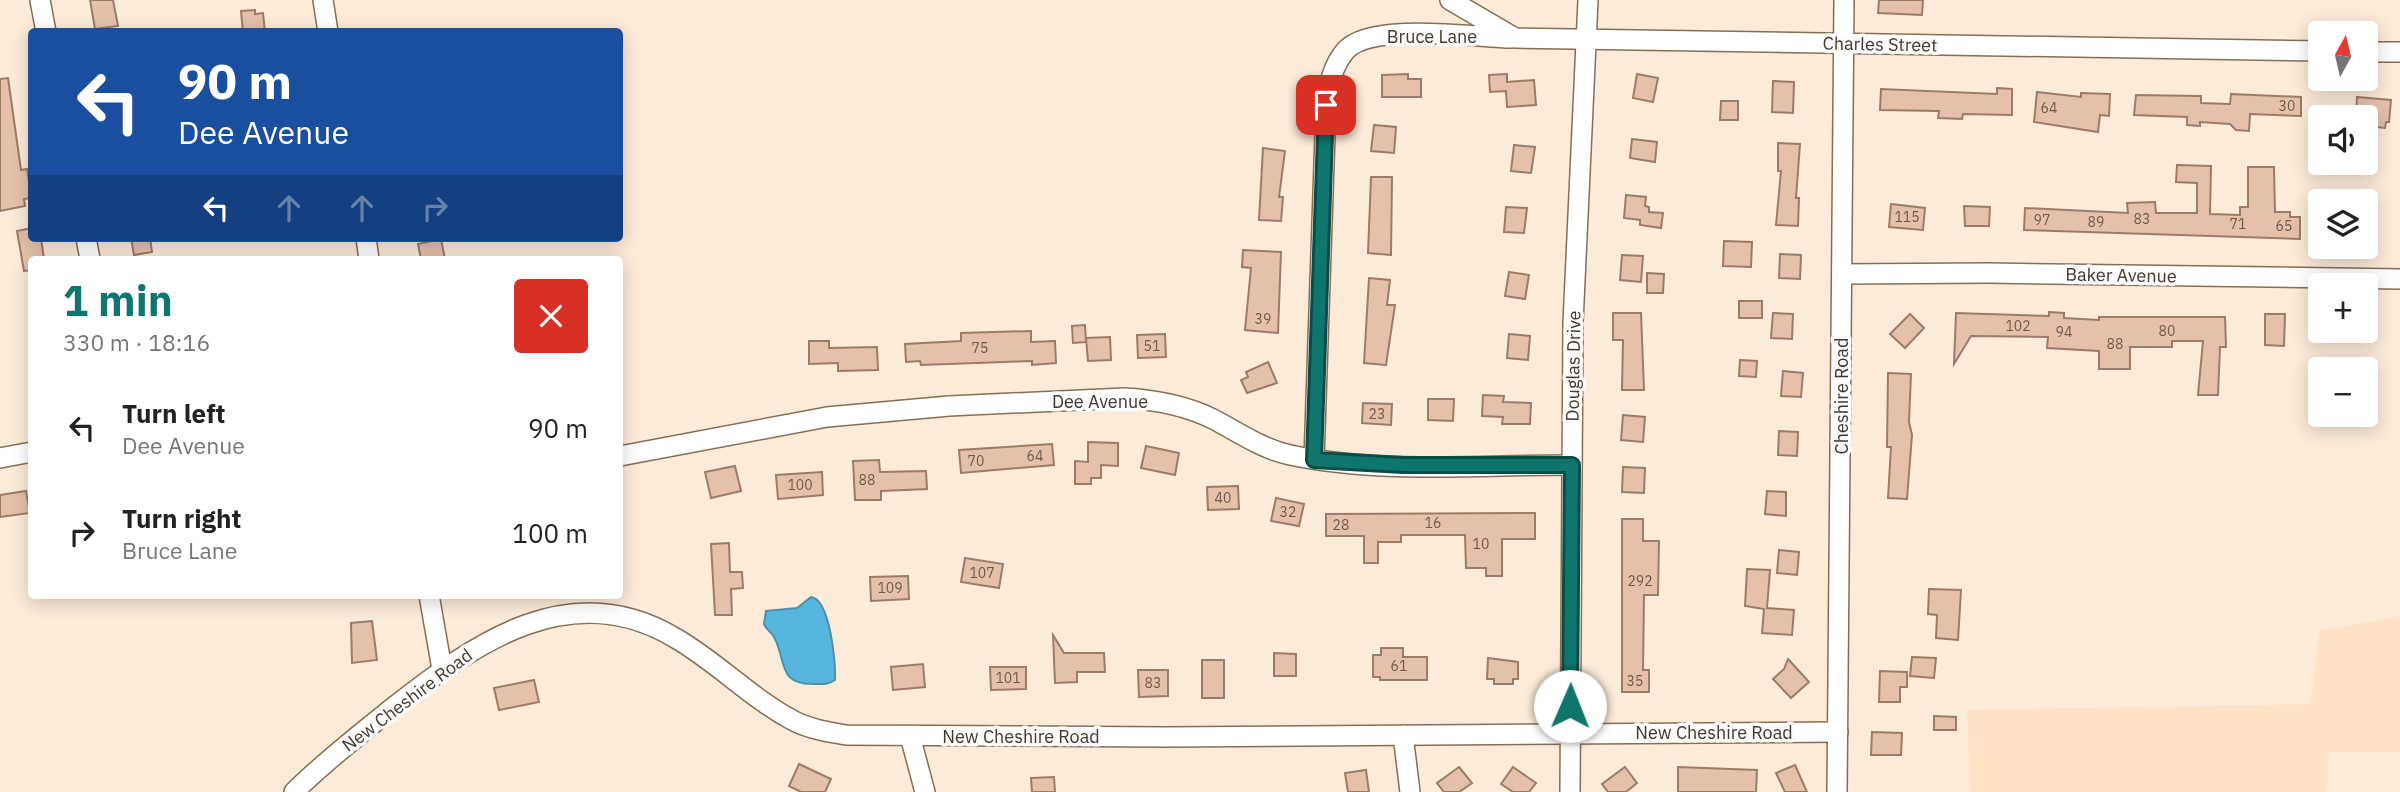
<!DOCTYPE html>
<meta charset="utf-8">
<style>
body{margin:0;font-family:"IBM Plex Sans",sans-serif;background:#f2f2f2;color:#222;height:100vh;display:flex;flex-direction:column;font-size:26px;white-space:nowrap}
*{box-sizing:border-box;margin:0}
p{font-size:23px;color:#767676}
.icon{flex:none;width:38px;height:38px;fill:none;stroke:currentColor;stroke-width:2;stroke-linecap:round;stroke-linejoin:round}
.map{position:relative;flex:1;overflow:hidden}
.details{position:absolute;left:28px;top:256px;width:595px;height:343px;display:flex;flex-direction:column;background:#fff;border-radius:7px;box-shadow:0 4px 18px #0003}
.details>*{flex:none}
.guide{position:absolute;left:28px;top:28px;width:595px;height:214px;border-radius:7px;box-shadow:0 4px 18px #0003;background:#1a4fa0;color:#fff;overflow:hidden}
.needle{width:46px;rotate:8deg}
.controls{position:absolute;left:2308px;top:21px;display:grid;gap:14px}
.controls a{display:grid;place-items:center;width:70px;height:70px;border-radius:7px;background:#fff;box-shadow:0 4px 18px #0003;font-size:35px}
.pin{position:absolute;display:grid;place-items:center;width:60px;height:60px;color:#fff;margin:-30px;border-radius:14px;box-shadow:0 4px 10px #0006}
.me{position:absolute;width:77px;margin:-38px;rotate:1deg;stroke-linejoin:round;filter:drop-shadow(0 0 5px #0008)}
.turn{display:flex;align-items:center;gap:24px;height:147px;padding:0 35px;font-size:32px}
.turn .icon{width:91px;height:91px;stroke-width:2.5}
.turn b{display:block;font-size:49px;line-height:60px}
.lanes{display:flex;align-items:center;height:66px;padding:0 35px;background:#0003;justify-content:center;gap:35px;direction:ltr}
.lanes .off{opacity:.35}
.round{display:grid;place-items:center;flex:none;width:74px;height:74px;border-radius:7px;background:#f2f2f2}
.overview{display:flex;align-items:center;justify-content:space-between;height:119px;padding:0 35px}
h1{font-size:42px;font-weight:800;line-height:52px;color:#0f766e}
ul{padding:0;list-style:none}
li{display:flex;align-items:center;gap:21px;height:105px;padding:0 35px}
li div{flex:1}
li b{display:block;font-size:26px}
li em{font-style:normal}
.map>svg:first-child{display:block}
</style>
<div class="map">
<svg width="2400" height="792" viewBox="0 0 2400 792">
<rect width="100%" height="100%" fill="#fcebd9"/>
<polygon fill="#fde2c5" points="2400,616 2400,752 2329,752 2327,792 1970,792 1967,710 2310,704 2320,630"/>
<path fill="#56b6de" stroke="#5090a9" stroke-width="2" d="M 811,597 C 830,599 836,663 835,680 C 828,685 822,684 813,684 C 777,684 787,661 774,637 C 772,632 766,630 764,624 L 766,611 L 797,608 Z"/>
<g fill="#e5c1ac" stroke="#9c7b68" stroke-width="2">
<polygon points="90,0 113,0 118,26 95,29"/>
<polygon points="1879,0 1923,0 1922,15 1878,13"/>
<polygon points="255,10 255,14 263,13 265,32 243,32 241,11"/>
<polygon points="1408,74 1408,79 1421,79 1421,97 1382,97 1382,75"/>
<polygon points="1507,74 1507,82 1534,80 1536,105 1507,107 1506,91 1490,92 1489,75"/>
<polygon points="1637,74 1658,78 1653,102 1633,98"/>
<polygon points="8,78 21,170 27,169 32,198 24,199 25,206 0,211 0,79"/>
<polygon points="1773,81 1794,82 1793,113 1772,112"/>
<polygon points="1997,88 2012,89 2012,115 1963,114 1962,119 1938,118 1939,111 1880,110 1881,89 1997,94"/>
<polygon points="2037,92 2081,97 2081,93 2110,94 2109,116 2100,115 2098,132 2034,122"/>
<polygon points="2231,94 2301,97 2301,116 2250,114 2249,131 2236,130 2230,124 2200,122 2200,126 2187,125 2187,117 2134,115 2136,95 2201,96 2201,103 2230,104"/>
<polygon points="2357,97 2391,100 2389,122 2386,122 2385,128 2367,126 2366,117 2356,117"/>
<polygon points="1721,101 1738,101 1738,120 1720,120"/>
<polygon points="1374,125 1396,127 1394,153 1371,151"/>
<polygon points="1632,139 1657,142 1655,162 1630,158"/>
<polygon points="1778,143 1800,144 1796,198 1799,198 1798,226 1776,225 1781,171 1778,171"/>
<polygon points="1514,145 1535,147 1531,173 1511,171"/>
<polygon points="1263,148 1285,151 1279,197 1283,197 1281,221 1259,220"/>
<polygon points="2177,165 2211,166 2210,214 2240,215 2240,207 2248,207 2248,167 2274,167 2275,212 2290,212 2290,217 2300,217 2300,239 2024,230 2025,208 2128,213 2127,203 2155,202 2156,213 2197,213 2197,183 2176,182"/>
<polygon points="1371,177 1392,177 1391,255 1368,253"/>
<polygon points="1626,195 1646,197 1645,206 1649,207 1649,212 1663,213 1661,228 1640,225 1640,220 1624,218"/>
<polygon points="1891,204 1925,208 1923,230 1889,227"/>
<polygon points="1964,206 1990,207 1989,226 1965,226"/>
<polygon points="1506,207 1527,208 1524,233 1504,232"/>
<polygon points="32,228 32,238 41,238 44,259 32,259 32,270 24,271 17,231"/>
<polygon points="131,238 150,238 152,252 134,255"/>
<polygon points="441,239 445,259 421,259 418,244"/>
<polygon points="1724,241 1752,242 1751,267 1723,266"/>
<polygon points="1243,250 1281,252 1278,333 1245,330 1251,268 1242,267"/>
<polygon points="1780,254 1801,255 1800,279 1779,278"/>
<polygon points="1622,255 1643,256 1641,282 1620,280"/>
<polygon points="1509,272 1529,275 1525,299 1505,296"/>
<polygon points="1647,273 1664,274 1663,293 1647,293"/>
<polygon points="1369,278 1390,280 1387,305 1395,305 1386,365 1364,363"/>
<rect x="1739" y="301" width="23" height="17"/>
<polygon points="2049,312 2064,313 2064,318 2099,320 2099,317 2225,317 2226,347 2220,347 2218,395 2198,395 2203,341 2172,341 2172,347 2130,347 2130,369 2099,369 2099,351 2047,348 2048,337 1971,336 1954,364 1956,313 2049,316"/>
<polygon points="1613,313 1641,313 1644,390 1622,390 1623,340 1613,340"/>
<polygon points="1773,313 1793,314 1792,339 1771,338"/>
<polygon points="1910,314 1924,328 1905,348 1890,334"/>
<polygon points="2265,314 2285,314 2284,346 2265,345"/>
<polygon points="1085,325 1086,342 1073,343 1072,326"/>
<polygon points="1031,331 1031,342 1055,341 1056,363 1032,365 1032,361 921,365 920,361 906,362 905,344 961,341 961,333"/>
<polygon points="1165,334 1166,357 1138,358 1137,335"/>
<polygon points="1509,334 1530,336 1528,360 1507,358"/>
<polygon points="1110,337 1111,360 1088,361 1086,338"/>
<polygon points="809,341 829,341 829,348 877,347 878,370 838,371 838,363 809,364"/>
<polygon points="1740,360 1757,361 1756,377 1739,376"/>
<polygon points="1268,362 1277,383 1247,393 1241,380 1248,377 1246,372"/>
<polygon points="1783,371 1803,373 1801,397 1781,396"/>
<polygon points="1888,373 1911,374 1909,422 1912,435 1907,499 1888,498 1891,447 1887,447"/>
<polygon points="1483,395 1504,396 1503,402 1531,403 1530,424 1502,424 1503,417 1482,416"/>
<polygon points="1428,399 1454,399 1453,421 1428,420"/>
<polygon points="1363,403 1392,404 1391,425 1362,423"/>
<polygon points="1623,415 1645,417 1643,442 1621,440"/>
<polygon points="1779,431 1798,432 1797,456 1778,455"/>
<polygon points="1088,442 1118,443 1118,466 1101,465 1101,478 1091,478 1091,484 1075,484 1075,461 1088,462"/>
<polygon points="1052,444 1054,465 961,473 959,450"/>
<polygon points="1146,446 1179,453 1175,475 1141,468"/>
<polygon points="879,460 880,472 926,471 927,489 881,491 881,500 855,500 853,461"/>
<polygon points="735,466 741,491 711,498 705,472"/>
<polygon points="1623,467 1645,468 1644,493 1622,492"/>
<polygon points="822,472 823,495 778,499 776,475"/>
<polygon points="1238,486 1239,509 1208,510 1207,487"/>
<polygon points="26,491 30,513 0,517 0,495"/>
<polygon points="1767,491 1786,492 1786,516 1765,514"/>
<polygon points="1276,498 1304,504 1299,526 1271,521"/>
<polygon points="1535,513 1535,539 1502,539 1502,576 1486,576 1486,568 1466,568 1465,535 1401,535 1401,542 1378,542 1378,563 1364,563 1364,536 1326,536 1326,514"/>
<polygon points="1622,519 1643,519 1643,541 1659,541 1658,595 1644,595 1643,670 1649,670 1649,692 1622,692"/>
<polygon points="729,543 730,572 742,572 743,588 731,589 732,615 715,615 711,544"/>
<polygon points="1779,550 1799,552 1797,575 1777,573"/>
<polygon points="965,558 1003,564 999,588 961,582"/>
<polygon points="1747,569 1770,570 1767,608 1794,610 1792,635 1762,633 1764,609 1745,606"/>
<polygon points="908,576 909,599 871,601 870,577"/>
<polygon points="1929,589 1961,590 1958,640 1936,638 1937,615 1928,614"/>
<polygon points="372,621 377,660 352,663 351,623"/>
<polygon points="1053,635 1064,653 1104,653 1105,672 1077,672 1077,682 1055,683"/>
<polygon points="1381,648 1403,648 1403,657 1427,657 1427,680 1380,680 1380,677 1373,677 1373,655 1381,655"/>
<polygon points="1274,653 1296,654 1296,676 1274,676"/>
<polygon points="1912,657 1936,658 1934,678 1910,676"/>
<polygon points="1488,658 1518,662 1518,679 1513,679 1513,684 1494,684 1494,679 1487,679"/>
<polygon points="1788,659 1809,682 1791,698 1773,679 1784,669"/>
<rect x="1202" y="660" width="22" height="38"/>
<polygon points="923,664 925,687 893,690 891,667"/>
<polygon points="990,667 1026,667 1026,689 991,690"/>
<polygon points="1138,670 1168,670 1168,696 1139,697"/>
<polygon points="1880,671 1907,672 1907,687 1900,687 1900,702 1879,702"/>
<polygon points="534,680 539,702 499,710 494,688"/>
<polygon points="1934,716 1956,717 1956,730 1934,730"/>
<polygon points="1872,732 1902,733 1901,755 1871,755"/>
<polygon points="799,764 831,779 825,792 801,792 789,786"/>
<polygon points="1795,765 1807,792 1785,792 1776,773"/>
<polygon points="1459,767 1472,783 1459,792 1444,792 1437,783"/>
<polygon points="1513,767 1536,783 1529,792 1513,792 1501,784"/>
<polygon points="1625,767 1637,783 1626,792 1608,792 1602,784"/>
<polygon points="1678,767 1757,770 1756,792 1678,792"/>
<polygon points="1366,770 1369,792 1348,792 1345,773"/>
<polygon points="1054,777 1055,792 1032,792 1031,778"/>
</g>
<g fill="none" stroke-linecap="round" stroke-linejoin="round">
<defs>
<g id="minor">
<polyline points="40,0 46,32"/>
<polyline points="323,0 328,32"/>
<polyline points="1450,0 1515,38 2320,51"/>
<polyline points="2366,52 2400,52"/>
<polyline points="86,238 90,259"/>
<polyline points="366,238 369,259"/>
<polyline points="1842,274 1989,273 2400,279"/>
<path d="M 620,456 L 827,417 L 949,406 L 1125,398 C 1156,400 1185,405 1213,419 C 1238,432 1262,449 1290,455 C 1381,474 1479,465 1572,465"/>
<polyline points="0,458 32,452"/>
<path d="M 1314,459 L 1326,105 C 1329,85 1332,66 1346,50 C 1372,22 1473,37 1511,38"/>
<polyline points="429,595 442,669"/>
<polyline points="1403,735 1410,792"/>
<polyline points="910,736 925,792"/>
<path d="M 294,792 C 324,762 358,736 391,709 C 475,643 571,574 677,639 C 718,663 752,699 794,721 C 810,729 828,732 846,735 L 1166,737 L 1838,732"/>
<polyline points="1570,792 1573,323 1588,0"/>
<polyline points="1837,792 1844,0"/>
</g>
</defs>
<use href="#minor" stroke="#876e53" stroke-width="22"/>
<use href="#minor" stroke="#fff" stroke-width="19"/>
</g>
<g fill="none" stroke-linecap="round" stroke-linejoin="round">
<defs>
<polyline id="route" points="1326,105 1314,460 1403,465 1572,465 1570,706"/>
</defs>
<use href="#route" stroke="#0a4d48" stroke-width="18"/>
<use href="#route" stroke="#0f766e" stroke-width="12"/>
</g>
<g text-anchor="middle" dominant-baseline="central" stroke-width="7" stroke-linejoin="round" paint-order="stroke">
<g font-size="14" fill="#6c5a4c">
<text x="2287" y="106">30</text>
<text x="2049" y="108">64</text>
<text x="1907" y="217">115</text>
<text x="2142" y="219">83</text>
<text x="2042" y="220">97</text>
<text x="2096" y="222">89</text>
<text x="2238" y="224">71</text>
<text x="2284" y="226">65</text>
<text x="1263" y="319">39</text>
<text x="2018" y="326">102</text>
<text x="2167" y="331">80</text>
<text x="2064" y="332">94</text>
<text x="2115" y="344">88</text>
<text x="1152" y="346">51</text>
<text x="980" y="348">75</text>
<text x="1377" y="414">23</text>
<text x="1035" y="456">64</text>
<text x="976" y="461">70</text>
<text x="867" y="480">88</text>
<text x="800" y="485">100</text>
<text x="1223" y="498">40</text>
<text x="1288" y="512">32</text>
<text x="1433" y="523">16</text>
<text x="1341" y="525">28</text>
<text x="1481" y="544">10</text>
<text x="982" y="573">107</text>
<text x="1640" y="581">292</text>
<text x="890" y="588">109</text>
<text x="1399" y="666">61</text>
<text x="1008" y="678">101</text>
<text x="1635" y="681">35</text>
<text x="1153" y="683">83</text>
</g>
<g font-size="18" fill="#43382c" stroke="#fbfbfb">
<text x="1432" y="36">Bruce Lane</text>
<text transform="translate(1880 44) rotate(1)">Charles Street</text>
<text transform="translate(2121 275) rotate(1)">Baker Avenue</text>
<text transform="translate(1573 366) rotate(-89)">Douglas Drive</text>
<text transform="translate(1841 396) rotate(-90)">Cheshire Road</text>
<text x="1100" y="401">Dee Avenue</text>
<text transform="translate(407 700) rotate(-37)">New Cheshire Road</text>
<text x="1714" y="732">New Cheshire Road</text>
<text x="1021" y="736">New Cheshire Road</text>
</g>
</g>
</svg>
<div class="controls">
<a><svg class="needle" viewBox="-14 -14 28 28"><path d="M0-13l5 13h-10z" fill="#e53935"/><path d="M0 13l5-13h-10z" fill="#767676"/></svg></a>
<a><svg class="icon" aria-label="sound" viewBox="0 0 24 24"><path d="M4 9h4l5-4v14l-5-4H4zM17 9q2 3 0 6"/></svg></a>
<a><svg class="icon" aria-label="layers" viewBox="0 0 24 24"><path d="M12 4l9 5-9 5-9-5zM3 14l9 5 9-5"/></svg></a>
<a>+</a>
<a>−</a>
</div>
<div class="pin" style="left:1326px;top:105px;background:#d93025"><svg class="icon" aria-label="arrive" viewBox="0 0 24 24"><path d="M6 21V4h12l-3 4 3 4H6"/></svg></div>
<svg class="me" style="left:1570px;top:706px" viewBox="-20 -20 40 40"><circle r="19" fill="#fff"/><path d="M0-13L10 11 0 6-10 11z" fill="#0f766e"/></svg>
<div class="guide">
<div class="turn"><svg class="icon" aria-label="left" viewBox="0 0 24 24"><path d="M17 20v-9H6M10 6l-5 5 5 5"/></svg><div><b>90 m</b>Dee Avenue</div></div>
<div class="lanes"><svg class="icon" aria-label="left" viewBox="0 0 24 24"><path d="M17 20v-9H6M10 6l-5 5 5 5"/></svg><svg class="icon off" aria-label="ahead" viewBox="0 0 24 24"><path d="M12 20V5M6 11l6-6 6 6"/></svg><svg class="icon off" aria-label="ahead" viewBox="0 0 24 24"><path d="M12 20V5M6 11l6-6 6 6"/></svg><svg class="icon off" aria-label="right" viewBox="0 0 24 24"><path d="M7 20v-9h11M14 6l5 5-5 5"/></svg></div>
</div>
<section class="details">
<div class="overview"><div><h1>1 min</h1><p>330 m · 18:16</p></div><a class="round" style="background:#d93025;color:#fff"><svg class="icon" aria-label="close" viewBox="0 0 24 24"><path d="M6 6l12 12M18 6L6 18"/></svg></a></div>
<ul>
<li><svg class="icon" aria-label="left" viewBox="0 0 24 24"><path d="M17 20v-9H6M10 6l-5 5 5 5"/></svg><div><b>Turn left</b><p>Dee Avenue</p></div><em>90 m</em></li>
<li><svg class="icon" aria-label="right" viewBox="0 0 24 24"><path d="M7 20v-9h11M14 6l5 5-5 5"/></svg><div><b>Turn right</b><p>Bruce Lane</p></div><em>100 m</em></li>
</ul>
</section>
</div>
